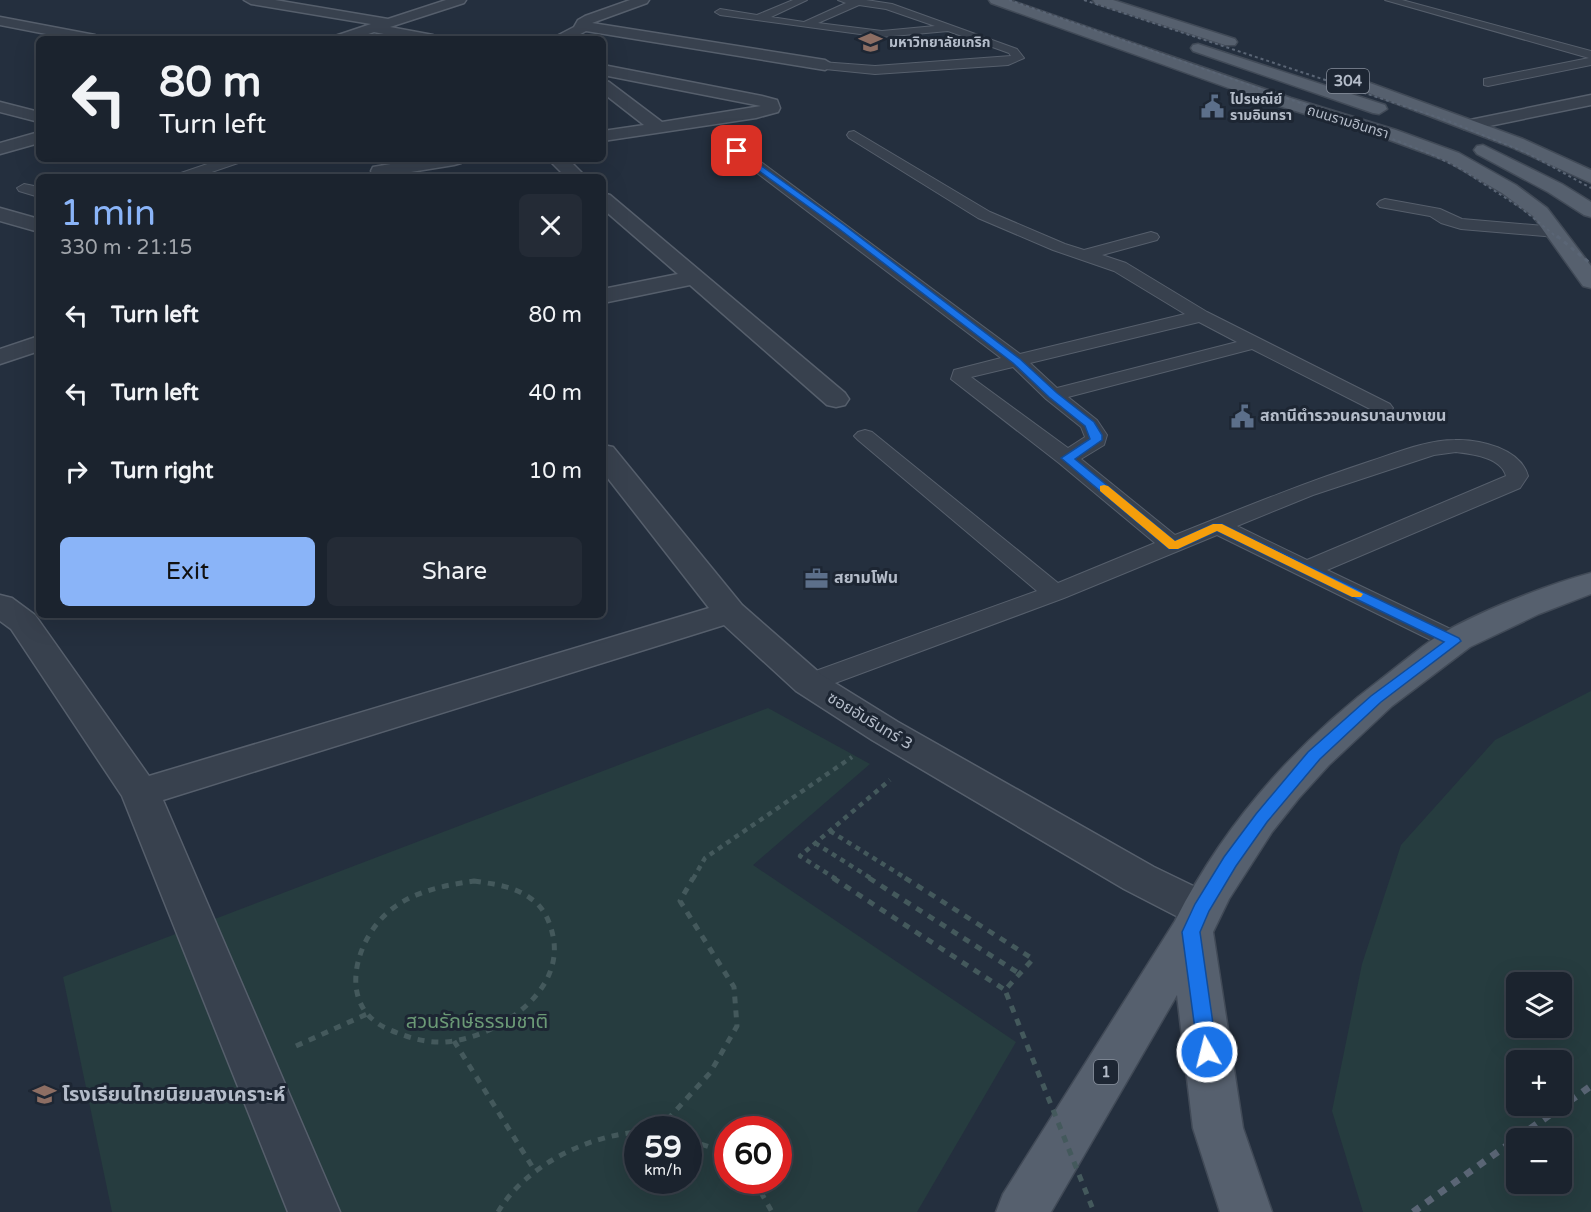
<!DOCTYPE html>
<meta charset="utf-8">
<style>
body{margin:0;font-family:"Varela Round","Noto Sans Thai",sans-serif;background:#242b36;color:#f1f3f6;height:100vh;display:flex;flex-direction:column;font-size:22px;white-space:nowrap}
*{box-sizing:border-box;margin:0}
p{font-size:20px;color:#a0a4aa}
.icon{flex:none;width:33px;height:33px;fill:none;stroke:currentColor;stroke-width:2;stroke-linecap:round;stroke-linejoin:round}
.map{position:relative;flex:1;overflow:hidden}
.drawer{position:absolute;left:36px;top:174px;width:570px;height:444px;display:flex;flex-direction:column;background:#1b232e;border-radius:9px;box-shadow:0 6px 24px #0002,0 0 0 2px #39404a}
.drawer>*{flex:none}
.banner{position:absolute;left:36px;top:36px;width:570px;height:126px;border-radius:9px;box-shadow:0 6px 24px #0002,0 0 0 2px #39404a;background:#1b232e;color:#f1f3f6;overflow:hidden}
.tools{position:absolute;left:1506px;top:972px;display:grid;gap:12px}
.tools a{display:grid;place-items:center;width:66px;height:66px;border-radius:9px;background:#1b232e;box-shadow:0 6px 24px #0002,0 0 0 2px #39404a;font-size:30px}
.speed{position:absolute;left:624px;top:1116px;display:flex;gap:12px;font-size:30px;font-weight:700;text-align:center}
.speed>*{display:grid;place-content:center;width:78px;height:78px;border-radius:50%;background:#1b232e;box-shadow:0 6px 24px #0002,0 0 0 2px #39404a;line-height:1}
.speed small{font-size:15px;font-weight:400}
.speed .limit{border:9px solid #d22;background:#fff;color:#111}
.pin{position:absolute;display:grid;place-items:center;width:51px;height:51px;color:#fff;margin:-26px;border-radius:12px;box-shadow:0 3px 9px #0006}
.me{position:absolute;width:66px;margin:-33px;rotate:352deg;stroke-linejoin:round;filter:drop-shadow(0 0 4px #0008)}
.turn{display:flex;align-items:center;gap:21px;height:126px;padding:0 24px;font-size:27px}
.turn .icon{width:78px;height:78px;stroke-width:2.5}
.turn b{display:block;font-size:42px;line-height:51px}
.round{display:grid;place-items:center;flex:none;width:63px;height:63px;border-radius:9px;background:#242b36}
.headline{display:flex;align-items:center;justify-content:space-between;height:102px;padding:0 24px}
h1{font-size:36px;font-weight:600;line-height:45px;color:#8ab4f8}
.primary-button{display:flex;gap:12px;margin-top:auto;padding:12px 24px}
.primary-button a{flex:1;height:69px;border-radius:9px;background:#8ab4f8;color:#111;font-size:24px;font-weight:600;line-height:69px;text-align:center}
.primary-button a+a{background:#242b36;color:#f1f3f6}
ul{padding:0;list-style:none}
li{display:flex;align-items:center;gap:18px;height:78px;padding:0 24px}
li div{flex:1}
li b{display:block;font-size:22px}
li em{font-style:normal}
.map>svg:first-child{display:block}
</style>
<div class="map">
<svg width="1591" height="1212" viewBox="0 0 1591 1212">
<rect width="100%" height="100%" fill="#242f3e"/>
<g fill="#263c3f" fill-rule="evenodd">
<path d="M 1591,691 L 1591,1212 L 1363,1212 L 1332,1111 L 1362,964 L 1401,845 L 1495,740 ZM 1516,982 L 1562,982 L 1562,1028 L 1516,1028 ZM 1516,1060 L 1562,1060 L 1562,1106 L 1516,1106 ZM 1516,1138 L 1562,1138 L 1562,1184 L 1516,1184 Z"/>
<path d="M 768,708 L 870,764 L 753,865 L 1016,1042 L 917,1212 L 112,1212 L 63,977 ZM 638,1130 L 688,1130 L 688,1180 L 638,1180 ZM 728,1130 L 778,1130 L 778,1180 L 728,1180 Z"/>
</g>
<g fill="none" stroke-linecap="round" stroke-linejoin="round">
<defs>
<g id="service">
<path d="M 793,0 L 807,0 L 771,17 L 804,22 L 846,3 L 838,0 L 866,0 L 892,4 L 1017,49 L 1024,58 L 1008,65 L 875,74 L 825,69 L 819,65 L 821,62 L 875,66 L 1011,56 L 1009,53 L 948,31 L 882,37 L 720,15 L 715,12 L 720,9 L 757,15 ZM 859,5 L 886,9 L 935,26 L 882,31 L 818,23 Z"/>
<polygon points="1385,0 1402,0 1591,51 1591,65 1488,86 1484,85 1484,79 1589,58"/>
<path d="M 854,131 L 990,212 L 1065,244 L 1084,250 L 1151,232 L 1157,234 L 1159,237 L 1157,240 L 1102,255 L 1126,263 L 1207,312 L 1390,404 L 1393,408 L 1390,412 L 1383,414 L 1376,412 L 1252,349 L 1068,397 L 1097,420 L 1107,435 L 1104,445 L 1081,459 L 1175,535 C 1240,509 1304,483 1371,461 C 1398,452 1427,440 1455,440 C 1480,439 1521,449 1528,476 L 1520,488 L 1327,570 L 1463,635 L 1467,641 L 1463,647 L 1454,649 L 1445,647 L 1217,535 L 1064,598 L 819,689 L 809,692 L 799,689 L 795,683 L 799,677 L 1037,591 L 858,440 L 854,436 L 858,432 L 865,430 L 872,432 L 1058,583 L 1155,543 L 1059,463 L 951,379 L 954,370 L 1001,358 L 732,154 L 730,151 L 732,148 L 742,148 L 1020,354 L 1185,314 L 1114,271 L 1053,250 L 978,218 L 849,138 L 847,135 L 849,132 ZM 1199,322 L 1237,342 L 1057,388 L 1030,363 ZM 1013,367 L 1046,399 L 1081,427 L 1085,437 L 1068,448 L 971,377 ZM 1456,452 C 1472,454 1501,457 1506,476 L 1307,560 L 1237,526 L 1313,495 L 1434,455 Z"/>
<polygon points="222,159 243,159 241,162 197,177 176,177 178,174"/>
<polygon points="24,184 39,187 39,197 19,191 17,188"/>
<polygon points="1385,199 1440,209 1462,219 1556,227 1564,232 1556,237 1461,229 1441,223 1430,216 1380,207 1377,204 1380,201"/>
</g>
<g id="minor">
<polygon points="244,0 275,0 388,19 446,0 466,0 464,3 390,27 433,35 440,39 409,39 374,32 354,39 333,39 335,36 371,24 251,4"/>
<polygon points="630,0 649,0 647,3 592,23 825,60 833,65 825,70 586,31 571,39 551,39 574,27 578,20 585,16"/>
<polygon points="0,17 95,35 102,39 72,39 0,25"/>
<polygon points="603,65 762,96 777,100 780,108 778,112 756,118 603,141 603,131 644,125 603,93 603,80 609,82 662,122 761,106 603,75"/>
<polygon points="1591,95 1591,105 1470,130 1464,129 1461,125 1464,121 1470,120"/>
<polygon points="0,102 39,112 39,122 0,112"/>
<polygon points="39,132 39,143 0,154 0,143"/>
<polygon points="420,159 463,159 461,163 454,165 380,177 373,175 371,171 373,167"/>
<polygon points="548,159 568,159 586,177 566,177"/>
<polygon points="603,193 610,195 845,393 849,399 845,405 836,407 827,405 690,285 603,303 603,289 678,274 603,209"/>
<polygon points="0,208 39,219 39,232 0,221"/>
<polygon points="39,336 39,351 0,364 0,349"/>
<polygon points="603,445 613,447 742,605 822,675 898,722 1154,867 1216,897 1222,909 1216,921 1201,926 1186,921 1124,889 872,740 796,691 724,625 163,800 340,1212 288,1212 122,796 11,629 0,621 0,595 12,598 35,615 149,776 709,608 603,472"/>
</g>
<g id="primary">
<polygon points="989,0 1009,0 1291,98 1396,130 1459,153 1516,185 1547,208 1591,266 1591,288 1583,286 1533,216 1502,193 1447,161 1384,138 1279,106 991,3"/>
<polygon points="1093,0 1113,0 1235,39 1237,42 1235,45 1225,45 1095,3"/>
<polygon points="1198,44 1385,105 1387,109 1379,114 1373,113 1193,51 1191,48 1193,45"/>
<polygon points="1359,79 1523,139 1591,170 1591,183 1511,147 1353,87 1351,84"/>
<polygon points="1483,145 1562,184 1591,202 1591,217 1584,215 1548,192 1477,154 1474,150 1477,146"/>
<path d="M 1591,573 L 1591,594 L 1539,614 L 1470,647 L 1392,706 L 1329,765 L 1299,798 L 1272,832 L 1229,899 L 1213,932 L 1243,1128 L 1272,1212 L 1220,1212 L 1193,1128 L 1177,995 L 1051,1212 L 996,1212 L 1003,1194 L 1175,921 C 1225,822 1297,742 1385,676 C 1402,663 1418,649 1436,637 C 1475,613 1546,585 1591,573 Z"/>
</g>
</defs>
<use href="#service" stroke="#565f6c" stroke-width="2"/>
<use href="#minor" stroke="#565f6c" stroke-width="3"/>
<use href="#primary" stroke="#414a57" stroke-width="3"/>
<g stroke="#44595c" stroke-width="4.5" stroke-dasharray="5 5" stroke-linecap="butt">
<polyline points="830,831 907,879"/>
<polyline points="815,843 872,879"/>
<polyline points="693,879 705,858 852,757"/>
<polyline points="836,879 800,856 890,780"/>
</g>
<g stroke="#44595c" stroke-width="5" stroke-dasharray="7 7" stroke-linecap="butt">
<polyline points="833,878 1005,990"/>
<polyline points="869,878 1020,974"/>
<polyline points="905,878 929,893"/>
<path d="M 474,881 C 493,884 514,886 530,898 C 543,906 550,921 553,936 C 565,993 496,1038 445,1042 C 425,1043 406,1037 388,1029 C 333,1005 357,932 396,906 C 419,890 447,885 474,881 Z"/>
<polyline points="454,1041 535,1171"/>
<polyline points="296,1046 367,1014"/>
<polyline points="658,1130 710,1073 737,1026 734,987 680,901 693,878"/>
<polyline points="688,1140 713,1148 728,1159"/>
<polyline points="754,1180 772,1212"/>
<path d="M 498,1212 C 525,1166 587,1136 638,1132"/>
</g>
<use href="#service" fill="#38414e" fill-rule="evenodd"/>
<use href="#minor" fill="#38414e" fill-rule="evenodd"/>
<use href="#primary" fill="#56606e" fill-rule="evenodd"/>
<g stroke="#5a6575" stroke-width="2" stroke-dasharray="3 3" stroke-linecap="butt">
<polyline points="1009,0 1314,108 1433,155 1461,169 1521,208 1558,238"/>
<polyline points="1084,0 1446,120 1527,153 1591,188"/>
</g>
<polyline stroke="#5a6575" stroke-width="3" stroke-dasharray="4.5 4.5" stroke-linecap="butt" points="1557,236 1591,264"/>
<g stroke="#5a6575" stroke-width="7" stroke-dasharray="8 8" stroke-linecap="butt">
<polyline points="1517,1138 1591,1086"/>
<polyline points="1413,1212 1516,1139"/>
</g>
<polyline stroke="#44595c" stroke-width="5" stroke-dasharray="7 7" stroke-linecap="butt" points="929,893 1033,959 1005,990 1094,1212"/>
</g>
<polygon fill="#1a73e8" stroke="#114b97" stroke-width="1.5" points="734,150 739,150 844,225 1020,359 1057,393 1094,422 1102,435 1102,440 1075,459 1175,541 1213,524 1222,524 1459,638 1461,641 1381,702 1320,759 1267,822 1236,866 1209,911 1200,932 1217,1052 1214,1058 1207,1060 1200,1058 1198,1052 1182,932 1195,904 1224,857 1256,814 1308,752 1371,696 1444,642 1217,531 1178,549 1169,549 1061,458 1090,439 1085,426 1049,397 1013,363 838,228 734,153"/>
<polygon fill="#f59e0b" points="1104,485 1108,486 1175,541 1213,524 1222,524 1363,594 1361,597 1352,597 1217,531 1178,549 1169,549 1100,491 1100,486"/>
<defs>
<symbol id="university-bare" viewBox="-9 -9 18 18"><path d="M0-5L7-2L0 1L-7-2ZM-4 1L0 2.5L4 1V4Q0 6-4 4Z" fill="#8d6e63" stroke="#1d2633" stroke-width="2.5" paint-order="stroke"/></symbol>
<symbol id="civic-bare" viewBox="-9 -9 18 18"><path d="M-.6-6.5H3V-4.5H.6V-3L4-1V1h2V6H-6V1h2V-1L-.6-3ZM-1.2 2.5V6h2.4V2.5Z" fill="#5c6f8a" stroke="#1d2633" stroke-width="2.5" paint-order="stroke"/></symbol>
<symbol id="office-bare" viewBox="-9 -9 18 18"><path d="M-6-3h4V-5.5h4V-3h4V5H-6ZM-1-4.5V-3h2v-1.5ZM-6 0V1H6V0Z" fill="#5c6f8a" stroke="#1d2633" stroke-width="2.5" paint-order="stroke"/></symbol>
<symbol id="school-bare" viewBox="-9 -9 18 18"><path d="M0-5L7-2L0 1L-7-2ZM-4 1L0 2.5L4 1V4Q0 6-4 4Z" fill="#8d6e63" stroke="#1d2633" stroke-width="2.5" paint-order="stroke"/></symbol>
</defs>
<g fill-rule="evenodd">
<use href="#university-bare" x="854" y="26" width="33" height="33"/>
<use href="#civic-bare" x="1196" y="90" width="33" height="33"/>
<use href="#civic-bare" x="1226" y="400" width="33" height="33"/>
<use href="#office-bare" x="800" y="562" width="33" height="33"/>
<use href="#school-bare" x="28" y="1078" width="33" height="33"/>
</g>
<g text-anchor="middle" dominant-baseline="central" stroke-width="6" stroke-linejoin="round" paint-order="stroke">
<g font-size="14" font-weight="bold" fill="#b4bcc9" stroke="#1d2633" text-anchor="start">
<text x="889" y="42">มหาวิทยาลัยเกริก</text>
<text x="1230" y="99">ไปรษณีย์<tspan x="1230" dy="16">รามอินทรา</tspan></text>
</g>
<g font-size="14" fill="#b4bcc9" stroke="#1d2633">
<text transform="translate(1348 122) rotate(17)">ถนนรามอินทรา</text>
</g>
<g fill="#1d2633" stroke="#878f9c" stroke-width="1.5">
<rect x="1327" y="69" width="42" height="24" rx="4.5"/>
<rect x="1094" y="1060" width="24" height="24" rx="4.5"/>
</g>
<g font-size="15" font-weight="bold" fill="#b4bcc9">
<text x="1348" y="81">304</text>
<text x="1106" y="1072">1</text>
</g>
<g font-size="16" font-weight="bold" fill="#b4bcc9" stroke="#1d2633" text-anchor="start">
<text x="1260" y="416">สถานีตำรวจนครบาลบางเขน</text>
<text x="834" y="578">สยามโฟน</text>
</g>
<g font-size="16" fill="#b4bcc9" stroke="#1d2633">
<text transform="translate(870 721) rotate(31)">ซอยอัมรินทร์ 3</text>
</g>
<g font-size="20" fill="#6b9a76" stroke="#1d2633">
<text x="477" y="1022">สวนรักษ์ธรรมชาติ</text>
</g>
<g font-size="20" font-weight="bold" fill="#b4bcc9" stroke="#1d2633" text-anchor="start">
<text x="62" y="1095">โรงเรียนไทยนิยมสงเคราะห์</text>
</g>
</g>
</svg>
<div class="tools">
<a><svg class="icon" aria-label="layers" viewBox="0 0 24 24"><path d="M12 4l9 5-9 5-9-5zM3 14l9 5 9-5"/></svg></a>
<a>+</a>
<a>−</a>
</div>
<div class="speed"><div>59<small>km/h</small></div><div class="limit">60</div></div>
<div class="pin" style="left:737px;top:151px;background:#d93025"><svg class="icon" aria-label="arrive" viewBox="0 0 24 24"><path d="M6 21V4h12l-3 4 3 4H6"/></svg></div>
<svg class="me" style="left:1207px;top:1052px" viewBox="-20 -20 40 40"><circle r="17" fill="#1a73e8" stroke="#fff" stroke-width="3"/><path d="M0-11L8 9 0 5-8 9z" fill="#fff"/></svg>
<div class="banner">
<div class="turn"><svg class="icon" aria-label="left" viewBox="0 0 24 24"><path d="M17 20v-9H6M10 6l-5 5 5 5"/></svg><div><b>80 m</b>Turn left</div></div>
</div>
<section class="drawer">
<div class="headline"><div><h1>1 min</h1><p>330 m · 21:15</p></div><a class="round"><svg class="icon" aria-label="close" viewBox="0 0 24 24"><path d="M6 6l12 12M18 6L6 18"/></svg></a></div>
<ul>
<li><svg class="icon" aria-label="left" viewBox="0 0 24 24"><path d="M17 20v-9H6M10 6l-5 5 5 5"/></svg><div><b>Turn left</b></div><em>80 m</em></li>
<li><svg class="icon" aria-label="left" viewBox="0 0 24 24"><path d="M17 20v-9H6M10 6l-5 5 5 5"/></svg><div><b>Turn left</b></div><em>40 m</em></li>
<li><svg class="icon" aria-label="right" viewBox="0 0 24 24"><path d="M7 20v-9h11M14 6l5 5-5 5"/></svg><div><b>Turn right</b></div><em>10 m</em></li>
</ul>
<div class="primary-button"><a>Exit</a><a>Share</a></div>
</section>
</div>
